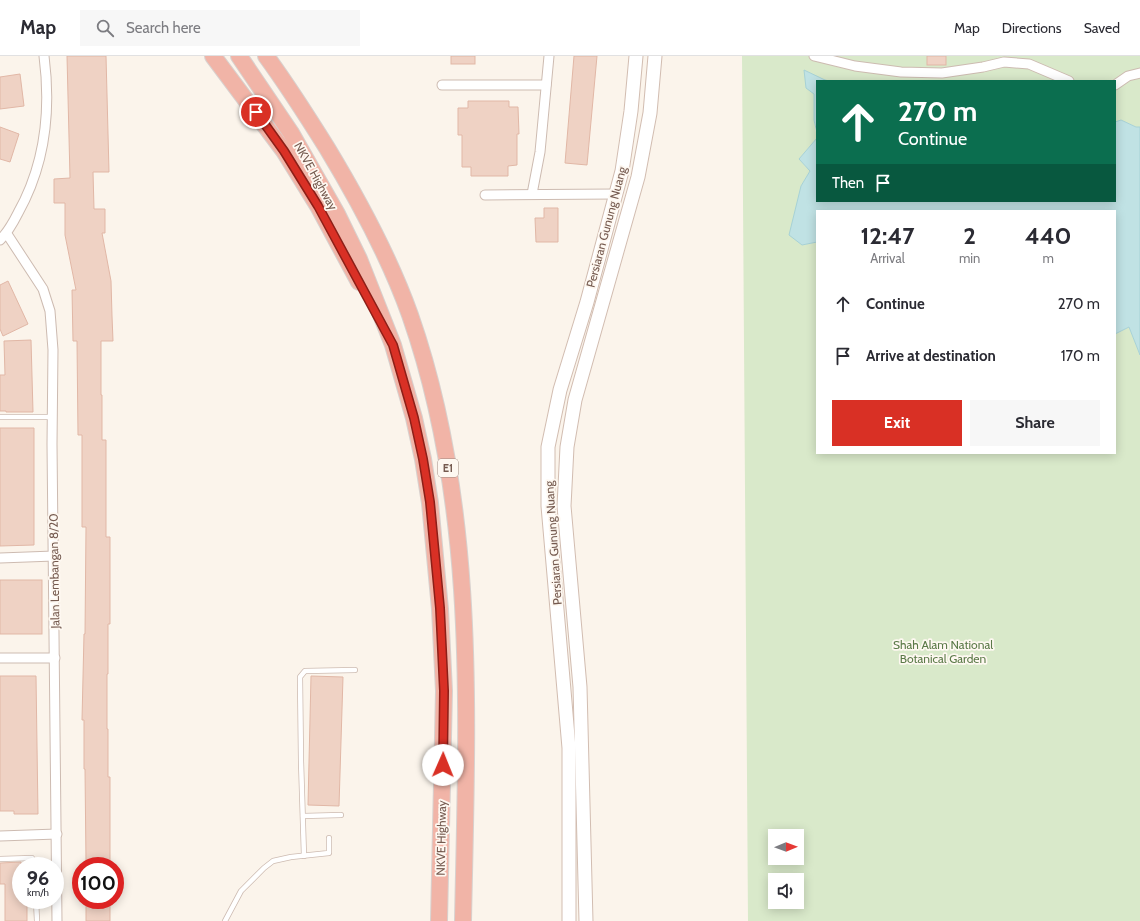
<!DOCTYPE html>
<style>
body{margin:0;font-family:Cabin,sans-serif;background:#f7f7f7;color:#2b2b33;height:100vh;display:flex;flex-direction:column;font-size:15px;white-space:nowrap}
*{box-sizing:border-box;margin:0}
p{font-size:13px;color:#7c7c81}
.icon{flex:none;width:22px;height:22px;fill:none;stroke:currentColor;stroke-width:2;stroke-linecap:round;stroke-linejoin:round}
.map{position:relative;flex:1;overflow:hidden}
.sheet{position:absolute;left:816px;top:154px;width:300px;height:244px;display:flex;flex-direction:column;background:#fff;border-radius:0px;box-shadow:0 2px 10px #0003}
.sheet>*{flex:none}
.hud{position:absolute;left:816px;top:24px;width:300px;height:122px;border-radius:0px;box-shadow:0 2px 10px #0003;background:#0b6e4f;color:#fff;overflow:hidden}
.needle{width:26px;rotate:89deg}
.tools{position:absolute;left:768px;top:773px;display:grid;gap:8px}
.tools a{display:grid;place-items:center;width:36px;height:36px;border-radius:0px;background:#fff;box-shadow:0 2px 10px #0003;font-size:20px}
.speed{position:absolute;left:12px;top:801px;display:flex;gap:8px;font-size:20px;font-weight:700;text-align:center}
.speed>*{display:grid;place-content:center;width:52px;height:52px;border-radius:50%;background:#fff;box-shadow:0 2px 10px #0003;line-height:1}
.speed small{font-size:10px;font-weight:400}
.speed .limit{border:6px solid #d22;background:#fff;color:#111}
.pin{position:absolute;display:grid;place-items:center;width:34px;height:34px;color:#fff;margin:-17px;border:2px solid #fff;border-radius:50%;box-shadow:0 1px 4px #0007}
.me{position:absolute;width:44px;margin:-22px;rotate:1deg;stroke-linejoin:round;filter:drop-shadow(0 0 3px #0008)}
.turn{display:flex;align-items:center;gap:14px;height:84px;padding:0 16px;font-size:18px}
.turn .icon{width:52px;height:52px;stroke-width:2.5}
.turn b{display:block;font-size:28px;line-height:34px}
.then{display:flex;align-items:center;height:38px;padding:0 16px;background:#0003;gap:8px;font-size:15px}
.eta{display:flex;justify-content:space-evenly;align-items:center;height:68px;text-align:center}
.eta b{font-size:24px;font-weight:700;line-height:28px}
.cta{display:flex;gap:8px;margin-top:auto;padding:8px 16px}
.cta a{flex:1;height:46px;border-radius:0px;background:#d93025;color:#fff;font-size:16px;font-weight:700;line-height:46px;text-align:center}
.cta a+a{background:#f7f7f7;color:#2b2b33}
ul{padding:0;list-style:none}
li{display:flex;align-items:center;gap:12px;height:52px;padding:0 16px}
li div{flex:1}
li b{display:block;font-size:15px}
li em{font-style:normal}
header{display:flex;align-items:center;gap:24px;box-sizing:border-box;height:56px;padding:0 20px;background:#fff;border-bottom:1px solid #e1e1e2}
header strong{font-size:19px}
nav{display:flex;gap:22px;margin-inline-start:auto;font-size:14px}
.search{width:280px;height:36px;background:#f7f7f7;display:flex;align-items:center;gap:10px;box-sizing:border-box;padding:0 14px;border-radius:0px;color:#7c7c81;font-size:15px}
.map>svg:first-child{display:block}
</style>
<header>
<strong>Map</strong>
<div class="search"><svg class="icon" aria-label="search" viewBox="0 0 24 24"><circle cx="10" cy="10" r="6"/><path d="M15 15l6 6"/></svg>Search here</div>
<nav><a>Map</a><a>Directions</a><a>Saved</a></nav>
</header>
<div class="map">
<svg width="1140" height="865" viewBox="0 0 1140 865">
<rect width="100%" height="100%" fill="#fbf4eb"/>
<path fill="#d9e9ca" fill-rule="evenodd" d="M 742,0 L 1140,0 L 1140,71 L 1136,71 L 1121,64 L 1115,66 L 1115,25 L 825,25 L 804,14 L 814,38 L 814,64 L 817,82 L 799,103 L 810,115 L 801,130 L 802,189 L 817,186 L 817,397 L 1115,397 L 1115,278 L 1129,271 L 1140,299 L 1140,865 L 748,865 ZM 775,780 L 797,780 L 797,802 L 775,802 ZM 775,824 L 797,824 L 797,846 L 775,846 Z"/>
<g fill="#c0e2e4" stroke="#a7d2d6">
<polygon points="804,14 825,24 829,25 817,25 817,77 814,64 814,38 806,32"/>
<polygon points="1121,64 1136,71 1140,71 1140,299 1129,271 1115,278 1115,155 817,155 817,186 802,189 789,179 801,130 810,115 799,103 817,82 817,145 1115,145 1115,66"/>
</g>
<g fill="#efd2c4" stroke="#e1b7a6">
<polygon points="67,0 106,0 109,116 93,116 94,153 105,153 105,177 102,177 111,225 112,260 113,285 101,285 101,339 102,339 102,384 106,384 106,481 110,481 110,568 108,568 108,618 107,618 107,673 108,673 108,721 110,721 110,807 86,806 85,713 84,713 84,664 82,664 84,578 85,578 86,471 82,471 82,379 78,379 77,285 73,285 72,234 76,234 65,179 65,147 54,147 54,123 70,122"/>
<rect x="451" y="0" width="24" height="8"/>
<polygon points="574,0 597,0 587,109 565,107"/>
<rect x="927" y="0" width="19" height="9"/>
<polygon points="20,18 24,50 0,53 0,21"/>
<polygon points="468,45 509,45 509,51 518,51 519,78 517,78 517,109 508,110 508,120 471,120 471,111 462,111 462,79 458,79 458,52 468,52"/>
<polygon points="0,71 19,78 10,106 0,103"/>
<polygon points="544,152 558,152 558,186 536,186 535,162 544,162"/>
<polygon points="8,225 28,268 3,280 0,273 0,229"/>
<polygon points="31,284 33,356 6,356 6,355 0,355 0,319 5,319 4,285"/>
<polygon points="0,372 34,372 34,489 0,490"/>
<rect x="0" y="524" width="42" height="54"/>
<polygon points="0,620 36,620 38,758 14,758 14,755 0,755"/>
<polygon points="311,620 343,621 339,750 308,749"/>
<polygon points="21,806 21,844 27,844 27,865 5,865 5,828 0,828 0,807"/>
<rect x="86" y="844" width="24" height="21"/>
</g>
<g fill="none" stroke-linecap="round" stroke-linejoin="round">
<defs>
<g id="lane">
<polyline points="0,361 53,361"/>
<polyline points="303,760 341,759"/>
<polyline points="304,800 301,705 300,621 305,615 355,614"/>
<polyline points="0,803 32,802 35,810"/>
<polyline points="36,844 37,865"/>
<polyline points="225,865 241,835 264,812 273,805 291,801 329,797 329,782"/>
</g>
<g id="street">
<polyline points="814,0 855,10 901,16 942,17 983,11 1004,6 1029,8 1069,25"/>
<polyline points="442,29 546,29"/>
<polyline points="1115,29 1128,20 1140,17"/>
<polyline points="532,138 540,96 549,0"/>
<polyline points="485,139 616,138"/>
<polyline points="7,178 43,233 50,255 53,294 52,388 57,865"/>
<path d="M 0,184 C 8,176 13,167 18,157 C 45,109 51,54 44,0"/>
<polyline points="0,502 54,500"/>
<polyline points="0,602 55,602"/>
<polyline points="0,780 57,778"/>
</g>
<g id="secondary">
<polyline points="569,865 569,692 548,450 548,391 560,334 587,246 622,115 631,55 636,0"/>
<polyline points="586,865 580,631 564,450 567,391 575,344 638,121 650,57 655,0"/>
</g>
<g id="highway">
<polyline points="213,0 284,95 318,150 359,226"/>
<polyline points="239,0 291,77 337,158 359,203 393,289 414,362 423,403 430,447 440,553 444,635 439,865"/>
<path d="M 266,0 C 288,30 307,60 327,92 C 359,145 389,200 410,259 C 478,453 467,662 463,865"/>
</g>
</defs>
<use href="#lane" stroke="#cdbbb1" stroke-width="6"/>
<use href="#street" stroke="#cdbbb1" stroke-width="11"/>
<use href="#secondary" stroke="#d2bdb1" stroke-width="15"/>
<use href="#highway" stroke="#d8d1ce" stroke-width="18"/>
<use href="#lane" stroke="#fff" stroke-width="4.5"/>
<use href="#street" stroke="#fff" stroke-width="9"/>
<use href="#secondary" stroke="#fff" stroke-width="13"/>
<use href="#highway" stroke="#f1b4a7" stroke-width="16"/>
</g>
<g fill="none" stroke-linecap="round" stroke-linejoin="round">
<defs>
<polyline id="route" points="256,56 284,95 318,150 393,289 414,362 423,403 430,446 440,552 444,635 443,709"/>
</defs>
<use href="#route" stroke="#8d1f18" stroke-width="10"/>
<use href="#route" stroke="#d93025" stroke-width="7"/>
</g>
<g text-anchor="middle" dominant-baseline="central" stroke-width="3.5" stroke-linejoin="round" paint-order="stroke">
<rect fill="#fef8f1" stroke="#9e8980" stroke-width="1" x="438" y="403" width="20" height="18" rx="3"/>
<g font-size="11" font-weight="bold" fill="#755a4f">
<text x="448" y="412">E1</text>
</g>
<g font-size="12" fill="#755a4f" stroke="#fef8f1">
<text transform="translate(316 120) rotate(61)">NKVE Highway</text>
<text transform="translate(606 171) rotate(-75)">Persiaran Gunung Nuang</text>
<text transform="translate(553 487) rotate(-94)">Persiaran Gunung Nuang</text>
<text transform="translate(54 515) rotate(-91)">Jalan Lembangan 8/20</text>
<text transform="translate(441 782) rotate(-89)">NKVE Highway</text>
</g>
<g font-size="12" fill="#5b7a48" stroke="#fef8f1">
<text x="943" y="588">Shah Alam National<tspan x="943" dy="14">Botanical Garden</tspan></text>
</g>
</g>
</svg>
<div class="tools">
<a><svg class="needle" viewBox="-14 -14 28 28"><path d="M0-13l5 13h-10z" fill="#e53935"/><path d="M0 13l5-13h-10z" fill="#7c7c81"/></svg></a>
<a><svg class="icon" aria-label="sound" viewBox="0 0 24 24"><path d="M4 9h4l5-4v14l-5-4H4zM17 9q2 3 0 6"/></svg></a>
</div>
<div class="speed"><div>96<small>km/h</small></div><div class="limit">100</div></div>
<div class="pin" style="left:256px;top:56px;background:#d93025"><svg class="icon" aria-label="arrive" viewBox="0 0 24 24"><path d="M6 21V4h12l-3 4 3 4H6"/></svg></div>
<svg class="me" style="left:443px;top:709px" viewBox="-20 -20 40 40"><circle r="19" fill="#fff"/><path d="M0-13L10 11 0 6-10 11z" fill="#d93025"/></svg>
<div class="hud">
<div class="turn"><svg class="icon" aria-label="ahead" viewBox="0 0 24 24"><path d="M12 20V5M6 11l6-6 6 6"/></svg><div><b>270 m</b>Continue</div></div>
<div class="then">Then<svg class="icon" aria-label="arrive" viewBox="0 0 24 24"><path d="M6 21V4h12l-3 4 3 4H6"/></svg></div>
</div>
<section class="sheet">
<div class="eta">
<div><b>12:47</b><p>Arrival</p></div>
<div><b>2</b><p>min</p></div>
<div><b>440</b><p>m</p></div>
</div>
<ul>
<li><svg class="icon" aria-label="ahead" viewBox="0 0 24 24"><path d="M12 20V5M6 11l6-6 6 6"/></svg><div><b>Continue</b></div><em>270 m</em></li>
<li><svg class="icon" aria-label="arrive" viewBox="0 0 24 24"><path d="M6 21V4h12l-3 4 3 4H6"/></svg><div><b>Arrive at destination</b></div><em>170 m</em></li>
</ul>
<div class="cta"><a>Exit</a><a>Share</a></div>
</section>
</div>
